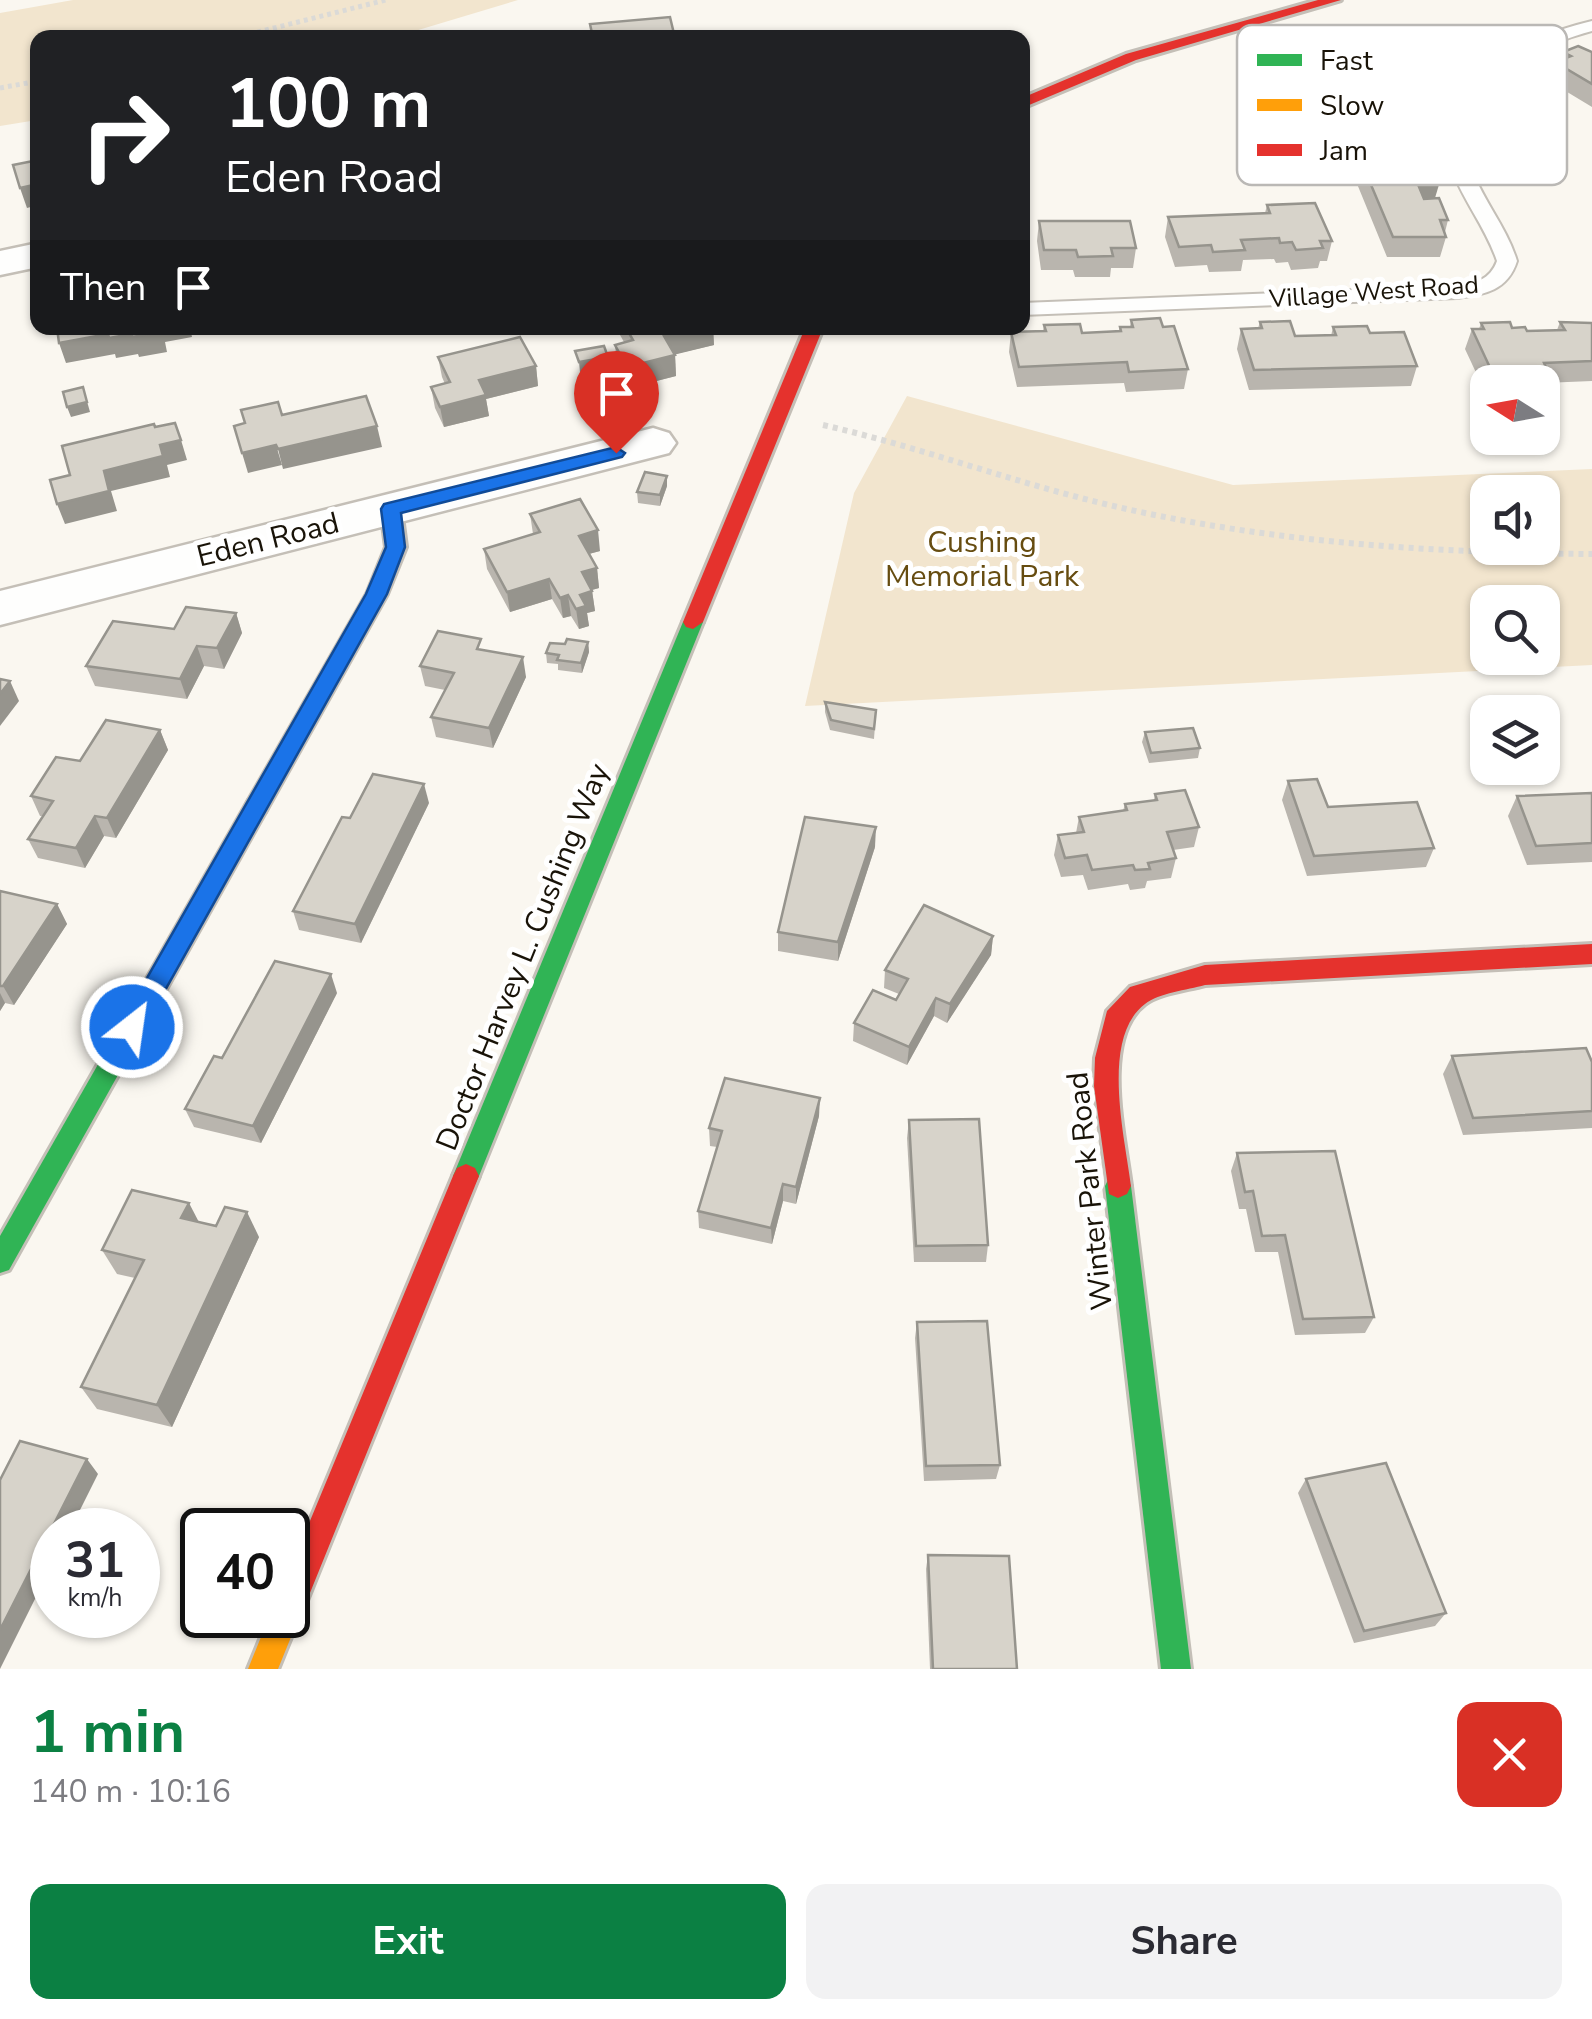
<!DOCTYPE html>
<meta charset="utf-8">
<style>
body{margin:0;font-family:"Nunito Sans",sans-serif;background:#f2f2f3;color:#2b2b33;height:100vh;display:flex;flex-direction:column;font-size:38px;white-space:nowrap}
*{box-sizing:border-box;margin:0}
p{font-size:32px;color:#7c7c81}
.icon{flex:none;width:55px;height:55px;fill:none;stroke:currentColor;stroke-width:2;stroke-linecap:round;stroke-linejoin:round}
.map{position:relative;height:1669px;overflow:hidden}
.side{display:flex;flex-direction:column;background:#fff;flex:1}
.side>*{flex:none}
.guide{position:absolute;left:30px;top:30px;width:1000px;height:305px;border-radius:20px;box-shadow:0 2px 8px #0004;background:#202124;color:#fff;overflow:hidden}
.needle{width:65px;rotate:281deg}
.tools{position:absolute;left:1470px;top:365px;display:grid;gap:20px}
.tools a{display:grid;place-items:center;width:90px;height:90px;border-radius:20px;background:#fff;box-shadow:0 2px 8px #0004;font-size:50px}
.speed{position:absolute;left:30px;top:1508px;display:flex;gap:20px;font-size:50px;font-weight:700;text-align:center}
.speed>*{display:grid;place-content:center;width:130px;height:130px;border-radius:50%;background:#fff;box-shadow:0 2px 8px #0004;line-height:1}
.speed small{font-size:25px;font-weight:400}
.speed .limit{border:5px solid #111;border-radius:15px;background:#fff;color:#111}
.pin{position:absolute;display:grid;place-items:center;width:85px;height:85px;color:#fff;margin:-102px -42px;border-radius:50% 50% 50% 0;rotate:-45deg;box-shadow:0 0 10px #0007}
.pin .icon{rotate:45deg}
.me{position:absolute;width:110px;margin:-55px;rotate:30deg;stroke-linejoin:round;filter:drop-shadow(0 0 8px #0008)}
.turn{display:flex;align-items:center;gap:35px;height:210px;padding:0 30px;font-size:45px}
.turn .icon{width:130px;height:130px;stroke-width:2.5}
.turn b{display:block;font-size:70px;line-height:85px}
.then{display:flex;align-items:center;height:95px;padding:0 30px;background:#0003;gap:20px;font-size:38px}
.round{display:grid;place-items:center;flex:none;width:105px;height:105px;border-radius:20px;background:#f2f2f3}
.overview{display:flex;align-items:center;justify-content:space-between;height:170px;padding:0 30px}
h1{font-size:60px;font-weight:700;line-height:75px;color:#0b8043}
.primary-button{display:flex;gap:20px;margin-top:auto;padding:20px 30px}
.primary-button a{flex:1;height:115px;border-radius:20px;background:#0b8043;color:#fff;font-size:40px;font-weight:700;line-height:115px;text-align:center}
.primary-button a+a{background:#f2f2f3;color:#2b2b33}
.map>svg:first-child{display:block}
</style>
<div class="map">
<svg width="1592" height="1669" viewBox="0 0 1592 1669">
<rect width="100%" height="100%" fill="#faf7f0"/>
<g fill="#f2e5ce" fill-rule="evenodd">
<polygon points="73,0 518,0 415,31 418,37 38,38 37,120 0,126 0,13"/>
<path d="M 907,396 L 1233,485 L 1592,469 L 1592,665 L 805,706 L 854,493 ZM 1488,492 L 1542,492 L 1542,548 L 1488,548 ZM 1488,602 L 1542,602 L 1542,658 L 1488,658 Z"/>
</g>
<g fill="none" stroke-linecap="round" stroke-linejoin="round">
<defs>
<path id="lane" d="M 1592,21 L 1592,31 C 1529,48 1441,91 1472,170 C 1484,202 1507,228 1517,261 C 1508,290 1485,295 1457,298 L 1022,315 L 1022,303 L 1457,286 C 1476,283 1490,280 1497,261 C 1486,228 1464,202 1452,170 C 1420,82 1525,37 1592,21 Z"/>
<g id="street">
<polygon points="38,243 38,267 0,275 0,251"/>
<polygon points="653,428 669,433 676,443 669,453 0,625 0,591"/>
</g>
<g id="fast">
<polygon points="693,615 703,622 479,1176 475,1184 466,1188 457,1184 453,1176 683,622"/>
<polygon points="257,797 268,806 265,812 9,1270 0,1273 0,1236 249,800"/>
<polygon points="1118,1174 1127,1178 1131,1186 1191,1669 1161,1669 1105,1186 1109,1178"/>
</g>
<g id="slow">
<polygon points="391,503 401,509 406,547 387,594 265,812 249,812 246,806 249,800 367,594 386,547 381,509"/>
<polygon points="288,1601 296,1604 300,1615 278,1669 248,1669 270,1615 288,1615"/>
</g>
<g id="jam">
<polygon points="1318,0 1341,0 1136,60 1022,108 1022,98 1126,54"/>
<polygon points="805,328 823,328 703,622 693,629 686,627 683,622"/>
<path d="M 1592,944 L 1592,964 L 1205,985 C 1187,990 1159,993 1145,1004 C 1100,1038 1125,1137 1131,1186 L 1127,1194 L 1118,1198 L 1109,1194 L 1094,1086 L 1095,1058 L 1107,1011 L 1130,987 L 1205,965 Z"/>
<polygon points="466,1164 475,1168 479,1176 299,1620 288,1624 275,1615 288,1615 288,1574 453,1176 457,1168"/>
</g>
</defs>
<use href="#lane" stroke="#c4bfb7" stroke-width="4"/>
<use href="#street" stroke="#c4bfb7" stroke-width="5"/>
<use href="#fast" stroke="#c4bfb7" stroke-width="6"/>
<use href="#slow" stroke="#c4bfb7" stroke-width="6"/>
<use href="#jam" stroke="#c4bfb7" stroke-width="6"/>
<g stroke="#dbdad7" stroke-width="5" stroke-dasharray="4 4" stroke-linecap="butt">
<polyline points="234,38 386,0"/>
<polyline points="0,88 38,81"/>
</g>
<path stroke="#dbdad7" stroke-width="6" stroke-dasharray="5 5" stroke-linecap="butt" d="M 823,425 C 920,447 1012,482 1109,505 C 1267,542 1429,553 1592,554"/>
<use href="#lane" fill="#fefefd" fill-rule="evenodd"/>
<use href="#street" fill="#fefefd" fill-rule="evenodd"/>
<use href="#fast" fill="#30b455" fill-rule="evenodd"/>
<use href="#slow" fill="#ff9f0a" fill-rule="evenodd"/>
<use href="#jam" fill="#e5322d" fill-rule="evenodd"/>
</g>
<g fill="#b9b5ae">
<polygon points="1563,52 1592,52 1592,107 1549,81 1555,62 1561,59"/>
<polygon points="1387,80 1398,82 1387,118 1380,116 1374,130 1329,120 1334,101"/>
<polygon points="1358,154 1435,198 1448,220 1445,232 1446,237 1440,257 1387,257 1353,174"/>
<polygon points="1267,205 1332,241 1327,261 1320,261 1318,268 1291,270 1288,262 1276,263 1274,259 1243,260 1241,271 1209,272 1207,265 1175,267 1165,237 1168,217 1265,213"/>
<polygon points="1039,221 1136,248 1133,268 1111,268 1110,277 1075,277 1073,270 1041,270 1037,241"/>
<polygon points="1131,320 1163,327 1188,369 1184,389 1126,392 1124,383 1017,387 1009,352 1011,332 1043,331 1044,325 1082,333 1119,331 1120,327 1130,327"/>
<polygon points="1260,322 1295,336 1331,336 1333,327 1370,333 1417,366 1411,386 1249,390 1237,349 1241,329 1258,328"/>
<polygon points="1560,322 1592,323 1592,381 1544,383 1542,386 1542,382 1488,382 1488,394 1486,394 1465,349 1472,329 1479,329 1481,323 1527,331 1557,330"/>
<polygon points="620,328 713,328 714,345 675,354 676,376 629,388 617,365 615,345 624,342 620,335"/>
<polygon points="438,357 536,366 538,386 486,399 489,416 444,427 435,408 431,387 445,384 442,377"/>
<polygon points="667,476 667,486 660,506 638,503 637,492"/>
<polygon points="530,514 600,551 589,554 597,568 599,588 592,590 595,611 587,613 589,626 579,629 571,616 563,618 552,599 510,612 487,569 484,549 533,534"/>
<polygon points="236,613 242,633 224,669 204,666 187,699 95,686 86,666 174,629"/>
<polygon points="588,642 589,652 582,673 558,670 558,664 547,663 546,653 565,644"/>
<polygon points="483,650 526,677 493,748 436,737 431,717 445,690 425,686 420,666"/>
<polygon points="825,702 876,710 874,739 830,730 825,712"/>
<polygon points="160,730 168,750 116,838 104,836 85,868 38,858 28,839 43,816 40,816 31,796 80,761"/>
<polygon points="1145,732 1200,748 1198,758 1149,763 1142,742"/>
<polygon points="1288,781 1328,807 1434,848 1426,867 1307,876 1282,800"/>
<polygon points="1592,793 1592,862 1527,865 1508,816 1517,796"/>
<polygon points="1155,794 1199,827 1194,847 1173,850 1176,858 1171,878 1147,881 1145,888 1130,890 1128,884 1088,890 1083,875 1061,877 1054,855 1058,835 1076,833 1079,817 1123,811 1125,804 1154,800"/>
<polygon points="429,803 361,943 299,930 293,911"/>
<polygon points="875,847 838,961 778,951 778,932"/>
<polygon points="0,891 57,904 67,924 14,1005 5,1003 0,1011"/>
<polygon points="993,936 991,955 947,1023 934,1016 907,1065 853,1041 854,1023 896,1000 899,994 884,988 885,970"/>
<polygon points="337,993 261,1143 194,1127 185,1109 222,1058"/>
<polygon points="1452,1056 1592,1062 1592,1128 1463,1135 1443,1074"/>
<polygon points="819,1116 796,1204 783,1201 772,1244 699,1228 698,1211 717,1147 710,1146 709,1128"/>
<polygon points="909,1120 988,1245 986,1262 914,1262 907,1138"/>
<polygon points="1237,1153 1374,1317 1365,1333 1295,1335 1278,1252 1255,1252 1246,1209 1239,1209 1231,1171"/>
<polygon points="199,1222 259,1237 172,1427 97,1409 81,1387 135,1278 117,1274 102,1250"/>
<polygon points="917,1322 1000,1465 996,1479 924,1481 915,1338"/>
<polygon points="1306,1479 1446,1613 1435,1626 1354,1643 1298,1493"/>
<polygon points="928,1555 1017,1669 930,1669 926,1569"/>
</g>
<g fill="#96948d">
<polygon points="1385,96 1380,116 1374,130 1379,110"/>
<polygon points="1441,178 1435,198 1412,202 1417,182"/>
<polygon points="38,184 38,205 27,208 20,188"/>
<polygon points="160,328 190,328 192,337 165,342 167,352 139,357 138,354 116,358 115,354 66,363 59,343 108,334"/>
<polygon points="701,328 713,328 714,345 665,357 664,336"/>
<polygon points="675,355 676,376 629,388 627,367"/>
<polygon points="608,357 608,367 580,372 579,362"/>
<polygon points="536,366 538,386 486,399 489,416 444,427 440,407 479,380"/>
<polygon points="83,387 90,412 71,417 67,407"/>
<polygon points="377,426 382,447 283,469 278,449"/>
<polygon points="181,440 187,460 167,465 170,477 111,491 117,511 65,524 57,504 104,471 160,445"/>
<polygon points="276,445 282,465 248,473 242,453"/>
<polygon points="667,476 667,486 660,506 660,495"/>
<polygon points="598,530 600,551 581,556 579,536"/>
<polygon points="597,568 599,588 584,592 582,572"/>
<polygon points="549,579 552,599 510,612 507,592"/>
<polygon points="592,591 595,611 587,613 589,626 579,629 576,609 580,595"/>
<polygon points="568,595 571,616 563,618 560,598"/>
<polygon points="236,613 242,633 224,669 217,648"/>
<polygon points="588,642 589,652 582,673 581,663"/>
<polygon points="197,646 204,666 187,699 180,679"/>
<polygon points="523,657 526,677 493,748 489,728"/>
<polygon points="10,681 19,701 0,726 0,694"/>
<polygon points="160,730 168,750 116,838 107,818"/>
<polygon points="424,784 429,803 361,943 355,924"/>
<polygon points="95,816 104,836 85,868 76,848"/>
<polygon points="876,827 875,847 838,961 838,942"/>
<polygon points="57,904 67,924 14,1005 3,986"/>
<polygon points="993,936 991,955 947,1023 950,1004"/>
<polygon points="331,974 337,993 261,1143 253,1126"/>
<polygon points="0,993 5,1003 0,1011"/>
<polygon points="936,998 934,1016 907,1065 909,1047"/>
<polygon points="820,1098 819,1116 796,1204 796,1187"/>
<polygon points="783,1184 783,1201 772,1244 771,1228"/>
<polygon points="189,1203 202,1228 181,1218"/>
<polygon points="247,1212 259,1237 172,1427 157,1405"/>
<polygon points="87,1459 98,1474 70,1530 52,1530 52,1565 0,1669 0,1630"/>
</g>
<g fill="#d7d3ca" stroke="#96948d" stroke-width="2.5">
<polygon points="670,17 675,38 593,38 590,24"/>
<polygon points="1578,46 1592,52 1592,84 1555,62 1571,56 1563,52"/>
<polygon points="1358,154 1420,154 1425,164 1435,164 1441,178 1417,182 1424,199 1439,198 1448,220 1440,220 1446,237 1393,237"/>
<polygon points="38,160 38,184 20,188 13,165"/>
<polygon points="1315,203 1332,241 1320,241 1323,248 1296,250 1292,242 1280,243 1279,238 1241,240 1245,250 1213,252 1211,245 1179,247 1168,217 1270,213 1267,205"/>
<polygon points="1039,221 1130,221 1136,248 1111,248 1113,256 1078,257 1076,250 1044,250"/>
<polygon points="1160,318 1163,327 1174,326 1188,369 1129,372 1127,362 1019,367 1011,332 1046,331 1044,325 1080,324 1082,333 1121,331 1120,327 1133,327 1131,320"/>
<polygon points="1290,321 1295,336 1336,335 1333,327 1367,326 1370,333 1404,332 1417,366 1254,370 1241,329 1262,328 1260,322"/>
<polygon points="1510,322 1512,328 1525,327 1527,331 1565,330 1560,322 1592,323 1592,361 1544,363 1548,372 1493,374 1472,329 1484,329 1481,323"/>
<polygon points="57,328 160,328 161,332 132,337 132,334 109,338 108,334 59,343"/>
<polygon points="626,328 701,328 664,336 675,355 627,367 615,345 633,340"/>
<polygon points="520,337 536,366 479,380 486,395 440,407 431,387 450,382 438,357"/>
<polygon points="604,346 608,357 579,362 575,351"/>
<polygon points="83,387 87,402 67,407 63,392"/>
<polygon points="366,396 377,426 278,449 276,445 242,453 234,426 245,423 241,410 278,402 282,415"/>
<polygon points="175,423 181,440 160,445 163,456 104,471 109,491 57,504 50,480 70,475 62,446 154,424 155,427"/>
<polygon points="645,472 667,476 660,495 637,492"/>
<polygon points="580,499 598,530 579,536 597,568 582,572 592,591 580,595 586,606 576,609 568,595 560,598 549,579 507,592 484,549 540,532 530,514"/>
<polygon points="186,607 236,613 217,648 197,646 180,679 86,666 113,621 174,629"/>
<polygon points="438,631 481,639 477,649 523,657 489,728 431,717 454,673 420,666"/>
<polygon points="567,639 588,642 581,663 557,660 559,655 546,653 550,643 565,644"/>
<polygon points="0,679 10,681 0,694"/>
<polygon points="825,702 876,710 874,729 831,720"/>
<polygon points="106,720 160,730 107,818 95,816 76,848 28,839 53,801 31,796 56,757 80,761"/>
<polygon points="1193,728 1200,748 1151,753 1145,732"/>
<polygon points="373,774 424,784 355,924 293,911 342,817 350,818"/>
<polygon points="1317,779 1328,807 1417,802 1434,848 1314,856 1288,781"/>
<polygon points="1185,790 1199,827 1167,832 1176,858 1148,863 1150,869 1135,870 1133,865 1092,870 1087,855 1065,858 1058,835 1084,832 1079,817 1127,810 1125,804 1157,800 1155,794"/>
<polygon points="1592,793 1592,843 1536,846 1517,796"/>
<polygon points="805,817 876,827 838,942 778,932"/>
<polygon points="0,891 57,904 3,986 0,986"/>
<polygon points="924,905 993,936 950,1004 936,998 909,1047 854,1023 873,990 896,1000 908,979 885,970"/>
<polygon points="275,961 331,974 253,1126 185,1109 214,1056 222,1058"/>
<polygon points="1586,1048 1592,1062 1592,1111 1473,1118 1452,1056"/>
<polygon points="725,1078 820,1098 796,1187 783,1184 771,1228 698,1211 722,1131 709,1128"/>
<polygon points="979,1119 988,1245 916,1246 909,1120"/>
<polygon points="1335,1151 1374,1317 1303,1319 1285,1235 1262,1236 1253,1191 1245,1192 1237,1153"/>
<polygon points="132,1190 189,1203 181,1218 216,1226 225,1207 247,1212 157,1405 81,1387 144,1260 102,1250"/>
<polygon points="987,1321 1000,1465 926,1466 917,1322"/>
<polygon points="20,1441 87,1459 0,1630 0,1480"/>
<polygon points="1386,1463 1446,1613 1364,1631 1306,1479"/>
<polygon points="928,1555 1009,1556 1017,1669 933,1669"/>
</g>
<polygon fill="#1a73e8" stroke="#114b97" stroke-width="2.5" points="616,447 625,453 622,457 401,513 405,547 387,594 140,1035 132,1038 123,1035 119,1027 123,1020 366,594 386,547 381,509 384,504"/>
<g text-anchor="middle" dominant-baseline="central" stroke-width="10" stroke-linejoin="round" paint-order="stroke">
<g font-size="25" fill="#191308" stroke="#fff">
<text transform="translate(1374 292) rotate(-4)">Village West Road</text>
</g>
<g font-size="30" fill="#191308" stroke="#fff">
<text transform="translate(268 540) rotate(-14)">Eden Road</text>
<text transform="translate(523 957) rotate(-68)">Doctor Harvey L. Cushing Way</text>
<text transform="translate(1090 1191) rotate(-96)">Winter Park Road</text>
</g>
<g font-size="30" fill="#664c10" stroke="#fff">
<text x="982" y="542">Cushing<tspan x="982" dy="34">Memorial Park</tspan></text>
</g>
</g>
<rect x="1237" y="25" width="330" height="160" rx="15" fill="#fff" stroke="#bab8b5" stroke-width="2.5"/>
<rect x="1257" y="54" width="45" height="12" fill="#30b455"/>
<rect x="1257" y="99" width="45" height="12" fill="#ff9f0a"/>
<rect x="1257" y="144" width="45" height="12" fill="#e5322d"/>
<g font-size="28" fill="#191308">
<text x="1320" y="70">Fast</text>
<text x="1320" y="115">Slow</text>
<text x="1320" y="160">Jam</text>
</g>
</svg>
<div class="tools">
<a><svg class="needle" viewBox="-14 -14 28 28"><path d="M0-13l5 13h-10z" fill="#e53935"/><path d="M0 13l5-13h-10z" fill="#7c7c81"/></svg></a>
<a><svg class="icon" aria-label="sound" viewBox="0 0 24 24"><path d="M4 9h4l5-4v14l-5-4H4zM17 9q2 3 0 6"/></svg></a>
<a><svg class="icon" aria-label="search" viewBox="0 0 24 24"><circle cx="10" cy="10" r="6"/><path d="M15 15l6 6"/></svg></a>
<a><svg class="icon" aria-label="layers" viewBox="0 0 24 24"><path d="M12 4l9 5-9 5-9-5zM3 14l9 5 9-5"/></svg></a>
</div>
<div class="speed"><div>31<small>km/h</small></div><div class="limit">40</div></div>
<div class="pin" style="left:616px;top:453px;background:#d93025"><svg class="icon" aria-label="arrive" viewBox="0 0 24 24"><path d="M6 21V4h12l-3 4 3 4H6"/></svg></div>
<svg class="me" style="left:132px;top:1027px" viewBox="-20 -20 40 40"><circle r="17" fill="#1a73e8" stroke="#fff" stroke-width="3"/><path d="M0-11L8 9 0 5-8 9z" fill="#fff"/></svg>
<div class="guide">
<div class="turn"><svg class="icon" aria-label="right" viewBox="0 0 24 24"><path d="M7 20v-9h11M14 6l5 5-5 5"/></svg><div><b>100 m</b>Eden Road</div></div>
<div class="then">Then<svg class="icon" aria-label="arrive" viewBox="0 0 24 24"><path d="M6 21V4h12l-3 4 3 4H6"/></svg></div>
</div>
</div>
<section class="side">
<div class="overview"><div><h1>1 min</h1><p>140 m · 10:16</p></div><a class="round" style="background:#d93025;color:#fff"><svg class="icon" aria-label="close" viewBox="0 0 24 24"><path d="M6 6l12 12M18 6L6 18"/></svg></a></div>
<div class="primary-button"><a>Exit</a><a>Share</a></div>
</section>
